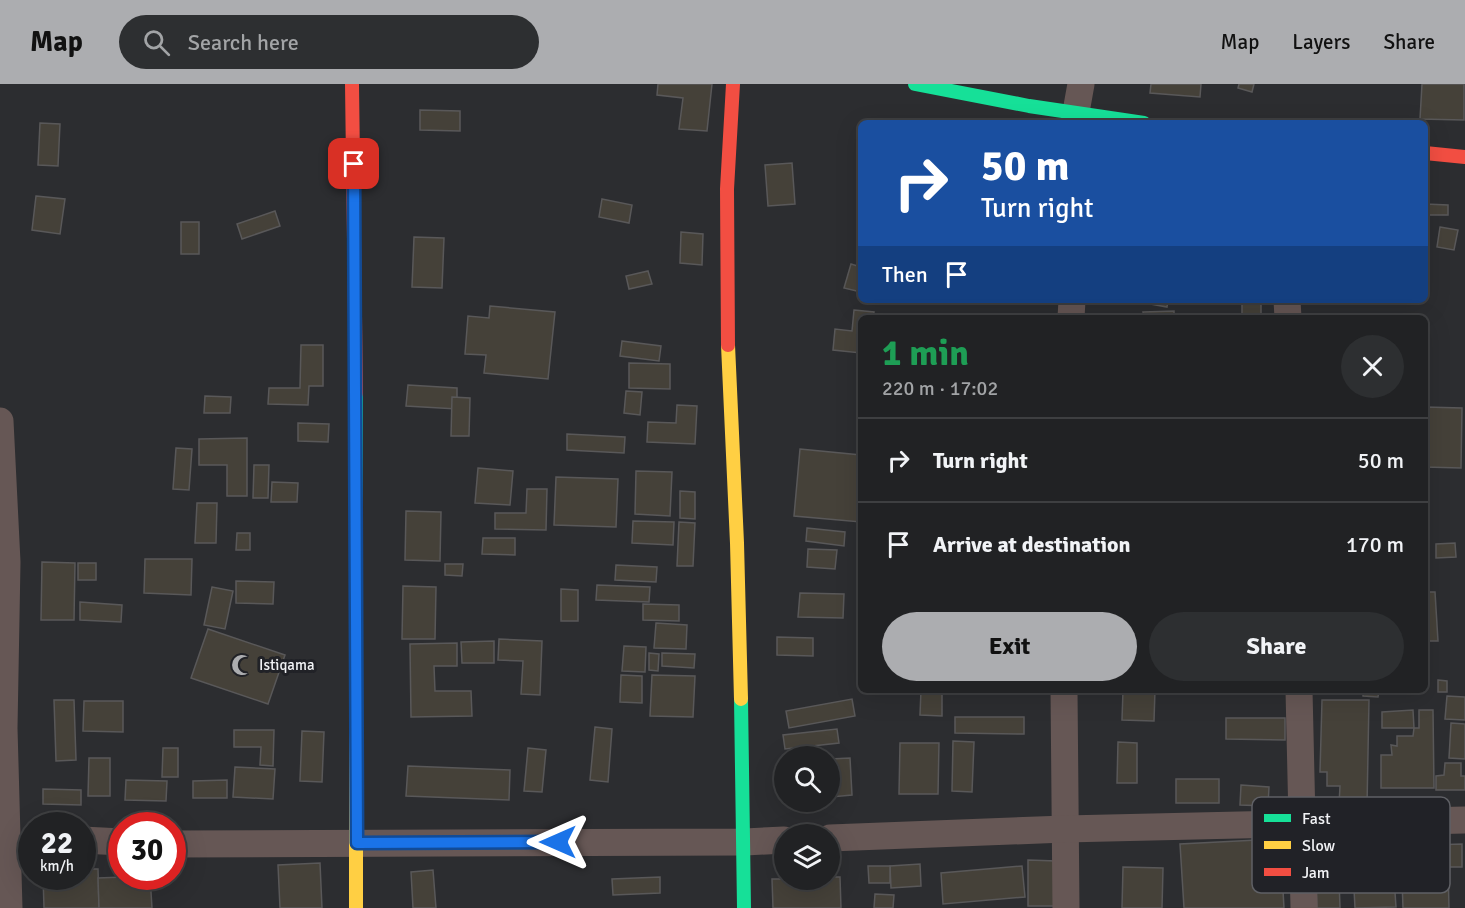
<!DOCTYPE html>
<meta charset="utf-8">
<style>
body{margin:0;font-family:Signika,sans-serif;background:#2d2f31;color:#f1f3f6;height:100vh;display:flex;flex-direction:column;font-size:22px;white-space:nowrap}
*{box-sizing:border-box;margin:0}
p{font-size:20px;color:#a2a4a6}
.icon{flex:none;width:33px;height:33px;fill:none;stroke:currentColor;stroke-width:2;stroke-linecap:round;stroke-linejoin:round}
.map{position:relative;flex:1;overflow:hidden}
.panel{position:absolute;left:858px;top:231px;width:570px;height:378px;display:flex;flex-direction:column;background:#212224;border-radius:9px;box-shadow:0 6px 24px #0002,0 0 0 2px #3e3f41}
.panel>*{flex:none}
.guide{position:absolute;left:858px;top:36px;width:570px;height:183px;border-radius:9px;box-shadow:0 6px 24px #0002,0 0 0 2px #3e3f41;background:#1a4fa0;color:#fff;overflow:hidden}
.controls{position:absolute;left:774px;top:662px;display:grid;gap:12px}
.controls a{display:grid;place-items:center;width:66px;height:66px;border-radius:50%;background:#212224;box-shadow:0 6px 24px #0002,0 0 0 2px #3e3f41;font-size:30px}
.speed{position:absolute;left:18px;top:728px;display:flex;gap:12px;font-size:30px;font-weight:700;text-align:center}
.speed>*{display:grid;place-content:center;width:78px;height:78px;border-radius:50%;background:#212224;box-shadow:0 6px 24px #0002,0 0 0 2px #3e3f41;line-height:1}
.speed small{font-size:15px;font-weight:400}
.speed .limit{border:9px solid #d22;background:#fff;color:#111}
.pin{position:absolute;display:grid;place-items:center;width:51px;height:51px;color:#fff;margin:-26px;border-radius:12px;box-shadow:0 3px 9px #0006}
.me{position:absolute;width:66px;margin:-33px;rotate:270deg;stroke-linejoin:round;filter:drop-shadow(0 0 4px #0008)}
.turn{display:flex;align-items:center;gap:21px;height:126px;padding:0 24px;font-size:27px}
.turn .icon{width:78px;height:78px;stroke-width:2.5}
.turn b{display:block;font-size:42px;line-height:51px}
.then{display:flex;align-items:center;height:57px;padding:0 24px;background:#0003;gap:12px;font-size:22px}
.round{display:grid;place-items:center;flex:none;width:63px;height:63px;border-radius:32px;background:#2d2f31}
.overview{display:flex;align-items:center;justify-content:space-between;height:102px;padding:0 24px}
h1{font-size:36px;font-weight:800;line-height:45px;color:#1e9e55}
.cta{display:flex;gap:12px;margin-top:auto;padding:12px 24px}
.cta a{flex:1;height:69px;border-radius:36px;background:#acadb0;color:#111;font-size:24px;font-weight:800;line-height:69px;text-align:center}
.cta a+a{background:#2d2f31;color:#f1f3f6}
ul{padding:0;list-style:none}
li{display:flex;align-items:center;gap:18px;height:84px;padding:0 24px;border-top:2px solid #3e3f41}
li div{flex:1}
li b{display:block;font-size:22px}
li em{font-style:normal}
header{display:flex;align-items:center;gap:36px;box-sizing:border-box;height:84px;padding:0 30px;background:#acadb0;color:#111}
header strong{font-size:28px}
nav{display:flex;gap:33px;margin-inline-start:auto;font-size:21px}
.search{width:420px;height:54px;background:#2d2f31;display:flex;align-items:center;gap:15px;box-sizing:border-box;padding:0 21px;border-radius:33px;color:#a2a4a6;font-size:22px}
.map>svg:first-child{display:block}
</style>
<header>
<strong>Map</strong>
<div class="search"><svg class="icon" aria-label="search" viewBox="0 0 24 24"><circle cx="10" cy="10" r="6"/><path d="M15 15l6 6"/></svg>Search here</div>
<nav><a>Map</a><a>Layers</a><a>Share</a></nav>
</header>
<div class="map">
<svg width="1465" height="824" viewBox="0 0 1465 824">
<rect width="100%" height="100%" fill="#2c2d30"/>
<g fill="#454139" stroke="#595859" stroke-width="1.5">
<polygon points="658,0 712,0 707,47 679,45 683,14 657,11"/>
<polygon points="1151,0 1201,0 1200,13 1150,9"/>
<polygon points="1239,0 1254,0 1252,8 1238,4"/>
<polygon points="1422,0 1464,0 1464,36 1420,35"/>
<polygon points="420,26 460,27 460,47 420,46"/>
<polygon points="40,39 60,40 58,82 38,81"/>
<polygon points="792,79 795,120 768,122 765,81"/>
<polygon points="36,112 65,115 60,150 32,146"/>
<polygon points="602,115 632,121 629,139 599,133"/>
<polygon points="1425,120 1448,121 1448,131 1429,131 1428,167 1425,167"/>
<polygon points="275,127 280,142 242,155 237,140"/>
<rect x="181" y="138" width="18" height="32"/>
<polygon points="1440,143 1458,146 1454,166 1437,163"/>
<polygon points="681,148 703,150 702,181 680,179"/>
<polygon points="414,153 444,154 442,204 412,203"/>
<polygon points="851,180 861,183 861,208 844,204"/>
<polygon points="648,187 652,200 629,205 626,192"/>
<polygon points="1129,216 1168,216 1167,223"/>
<polygon points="1242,216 1261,216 1261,234 1217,234 1217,232 1242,231"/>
<polygon points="490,222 555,228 548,295 484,289 486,271 465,270 468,232 489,234"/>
<polygon points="854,226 874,228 873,234 861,234 861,269 833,266 835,245 852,247"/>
<polygon points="1174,227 1174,234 1144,234 1143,228"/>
<polygon points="622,257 661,262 659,277 620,272"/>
<polygon points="301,261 323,261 323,302 309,302 308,321 268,320 269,304 300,304"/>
<polygon points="629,279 670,280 670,305 629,304"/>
<polygon points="408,301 457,304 457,325 406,322"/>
<polygon points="626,307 642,308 640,331 624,329"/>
<polygon points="205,312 231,313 230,329 204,329"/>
<polygon points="452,313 470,314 469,352 451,352"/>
<polygon points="677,321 697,322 695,360 647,358 648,338 676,339"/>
<polygon points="1425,323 1462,324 1461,384 1425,383"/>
<polygon points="298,339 329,340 328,358 298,357"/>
<polygon points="567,350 625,353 624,369 567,366"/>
<polygon points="247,354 247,412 227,412 227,381 199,381 199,355"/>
<polygon points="176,364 192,365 189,406 173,405"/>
<polygon points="800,365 861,371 861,438 794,432"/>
<polygon points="254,381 269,381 268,414 253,414"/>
<polygon points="478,384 513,387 510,421 475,419"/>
<polygon points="636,387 672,388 670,432 635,430"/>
<polygon points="556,393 618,395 616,443 554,441"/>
<polygon points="272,398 298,399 297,418 271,418"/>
<polygon points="527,405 547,405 546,446 495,445 495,429 526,429"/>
<polygon points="680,407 695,408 695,435 680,434"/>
<polygon points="197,419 217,419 216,459 195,459"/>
<polygon points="406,427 441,428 440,477 405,476"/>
<polygon points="633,437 674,438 673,461 632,459"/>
<polygon points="679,438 695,439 693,482 677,482"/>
<polygon points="807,444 845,448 844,462 806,457"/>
<polygon points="237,449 250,449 250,466 236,466"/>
<polygon points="483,454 515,454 515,471 482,470"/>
<polygon points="1455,459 1456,473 1436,474 1436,460"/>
<polygon points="808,465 837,466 835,485 807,483"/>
<polygon points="145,475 192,475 191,511 144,509"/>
<polygon points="42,478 75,479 74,536 41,536"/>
<rect x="78" y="479" width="18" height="17"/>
<polygon points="445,480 463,480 462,492 445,491"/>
<polygon points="616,481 657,483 656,498 615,496"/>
<polygon points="236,497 274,498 273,520 236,519"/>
<polygon points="597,501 650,503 649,518 596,516"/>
<polygon points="403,502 436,503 435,555 402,555"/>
<polygon points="212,503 233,507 225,545 204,541"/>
<polygon points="561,505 578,506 578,537 561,537"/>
<polygon points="1425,508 1435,508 1438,557 1425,557"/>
<polygon points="800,509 844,510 843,534 798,533"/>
<polygon points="80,518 122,521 121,538 80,536"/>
<polygon points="643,520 679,521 679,537 643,536"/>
<polygon points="656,539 687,541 686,565 654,564"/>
<polygon points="208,545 285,571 268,620 191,594"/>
<polygon points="777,553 813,554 813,572 777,571"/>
<polygon points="499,555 542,557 540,611 521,610 523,577 498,576"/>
<polygon points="494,557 494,579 462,579 461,558"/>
<polygon points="457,559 457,582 434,582 435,607 471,607 472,632 411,633 410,560"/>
<polygon points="624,562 646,563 645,588 622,587"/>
<polygon points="649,569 659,570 658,587 649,586"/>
<polygon points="662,569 695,570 694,584 662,582"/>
<polygon points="621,591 642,592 642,619 620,618"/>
<polygon points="652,591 695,592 693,633 650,632"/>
<polygon points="1438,596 1447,597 1447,608 1438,608"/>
<polygon points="921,606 942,606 942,632 920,631"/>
<polygon points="1123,606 1155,606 1154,637 1122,636"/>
<polygon points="1363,606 1379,606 1378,613 1363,612"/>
<polygon points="1447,612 1465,613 1465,636 1445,635"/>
<polygon points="852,615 855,632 789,644 786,627"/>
<polygon points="54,616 74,616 76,676 56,677"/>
<polygon points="1322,616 1369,616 1367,722 1339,721 1340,702 1327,702 1327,688 1320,688"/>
<polygon points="84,617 123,617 123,648 83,647"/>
<polygon points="1413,626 1414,644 1382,644 1382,628"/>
<polygon points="1419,626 1433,626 1434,704 1381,704 1381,671 1392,671 1391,661 1397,662 1397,652 1413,652 1414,644 1419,644"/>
<polygon points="955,633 1024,633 1024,650 955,649"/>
<polygon points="1226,634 1285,634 1285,656 1226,655"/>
<polygon points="1451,639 1465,640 1465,675 1449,674"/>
<polygon points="595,643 612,645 608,698 590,696"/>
<polygon points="837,645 839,659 785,665 783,651"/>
<polygon points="234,646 274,646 273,682 260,681 261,663 234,663"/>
<polygon points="302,647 324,648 322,698 300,697"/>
<polygon points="953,657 974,658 972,708 952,707"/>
<polygon points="1118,658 1137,659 1137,699 1117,699"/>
<polygon points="900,659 939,659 938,710 899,710"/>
<polygon points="163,664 178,664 178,693 162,693"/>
<polygon points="528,664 546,666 542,708 524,707"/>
<polygon points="89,674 110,674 110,712 88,712"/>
<polygon points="850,674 852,711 831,713 830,675"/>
<polygon points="1445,679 1461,679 1461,692 1465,692 1465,706 1436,706 1436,692 1444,691"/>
<polygon points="408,682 510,686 509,716 406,712"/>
<polygon points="235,683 275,685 273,715 233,713"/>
<rect x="1176" y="695" width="43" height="24"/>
<polygon points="126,696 167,697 166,717 125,716"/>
<polygon points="227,696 227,714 193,714 193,697"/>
<polygon points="1241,701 1269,703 1268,722 1240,721"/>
<polygon points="43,705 81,706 81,721 43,720"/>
<polygon points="1275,755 1276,760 1288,759 1290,789 1282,789 1284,824 1184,824 1180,760"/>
<polygon points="1462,760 1462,783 1448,783 1449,824 1403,824 1402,796 1427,795 1426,787 1399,787 1398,762"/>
<polygon points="1392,764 1396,823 1355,824 1352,767"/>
<polygon points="1338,765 1340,824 1317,824 1315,766"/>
<polygon points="1028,776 1056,777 1056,822 1028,822"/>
<polygon points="320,779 322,824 280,824 278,781"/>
<polygon points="920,780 921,802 891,804 890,782"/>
<polygon points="868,782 890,782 890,799 869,799"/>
<polygon points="1022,782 1025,813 943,820 941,789"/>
<polygon points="1123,783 1163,784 1162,824 1122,824"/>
<polygon points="82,785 98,785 99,824 44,824 43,792 82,792"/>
<polygon points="433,786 436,824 413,824 411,788"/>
<polygon points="150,792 152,824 99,824 98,794"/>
<polygon points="660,793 660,809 613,811 612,795"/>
<polygon points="830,793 840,793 841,824 773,824 772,795 830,795"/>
<polygon points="875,810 894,811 893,824 874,824"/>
</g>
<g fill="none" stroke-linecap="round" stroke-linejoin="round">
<g stroke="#665755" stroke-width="27">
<polyline points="1074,39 1081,0"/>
<polyline points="1287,216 1288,234"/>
<polyline points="1071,234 1072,216"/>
<polyline points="0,337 7,478 4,644 9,824"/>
<polyline points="1064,606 1066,824"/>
<polyline points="1299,606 1304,824"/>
<polyline points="830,754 1065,745 1465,736"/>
<polyline points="82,756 122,758"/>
<polyline points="172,760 745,758 784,756"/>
</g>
<g stroke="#16e098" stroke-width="14">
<polyline points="915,0 1029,22 1144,39"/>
<polyline points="356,309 356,642"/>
<polyline points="741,615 744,824"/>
</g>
<g stroke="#ffcf43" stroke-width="14">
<polyline points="728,261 737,459 741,615"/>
<polyline points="356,642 356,824"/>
</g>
<g stroke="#f24e42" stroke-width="14">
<polyline points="352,0 356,309"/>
<polyline points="1425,69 1465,73"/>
<polyline points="728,261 727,105 733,0"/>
</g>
</g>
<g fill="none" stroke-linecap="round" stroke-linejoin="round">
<defs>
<polyline id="route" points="354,80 357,759 558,758"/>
</defs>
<use href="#route" stroke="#114b97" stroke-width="15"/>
<use href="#route" stroke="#1a73e8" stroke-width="10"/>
</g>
<defs>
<symbol id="mosque-bare" viewBox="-9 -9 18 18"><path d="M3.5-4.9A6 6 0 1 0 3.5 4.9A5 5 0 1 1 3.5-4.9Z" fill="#acadb0" stroke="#212227" stroke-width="2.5" paint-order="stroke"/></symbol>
</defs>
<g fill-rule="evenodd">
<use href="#mosque-bare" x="227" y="566" width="30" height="30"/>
</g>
<g text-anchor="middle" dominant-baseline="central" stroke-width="6" stroke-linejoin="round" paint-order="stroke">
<g font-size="15" fill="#f1f2f5" stroke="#212227" text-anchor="start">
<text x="259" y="581">Istiqama</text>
</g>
</g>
<rect x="1252" y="713" width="198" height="96" rx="9" fill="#212227" stroke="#5f6065" stroke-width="1.5"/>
<rect x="1264" y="730" width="27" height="8" fill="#16e098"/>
<rect x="1264" y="757" width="27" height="8" fill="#ffcf43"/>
<rect x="1264" y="784" width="27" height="8" fill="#f24e42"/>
<g font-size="16" fill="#f1f2f5">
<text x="1302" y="740">Fast</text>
<text x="1302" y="767">Slow</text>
<text x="1302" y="794">Jam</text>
</g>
</svg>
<div class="controls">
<a><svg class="icon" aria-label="search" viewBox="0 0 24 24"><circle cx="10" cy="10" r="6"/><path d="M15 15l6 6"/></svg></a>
<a><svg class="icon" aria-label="layers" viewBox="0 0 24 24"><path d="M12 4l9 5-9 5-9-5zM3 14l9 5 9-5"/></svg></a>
</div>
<div class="speed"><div>22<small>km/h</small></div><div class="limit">30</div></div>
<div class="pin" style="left:354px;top:80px;background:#d93025"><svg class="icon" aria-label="arrive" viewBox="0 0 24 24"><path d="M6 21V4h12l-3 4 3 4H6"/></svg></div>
<svg class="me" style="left:558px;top:758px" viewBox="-20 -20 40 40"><path d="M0-17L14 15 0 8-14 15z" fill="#1a73e8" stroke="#fff" stroke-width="4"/></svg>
<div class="guide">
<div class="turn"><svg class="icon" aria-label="right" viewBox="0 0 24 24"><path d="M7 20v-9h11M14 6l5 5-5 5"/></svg><div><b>50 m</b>Turn right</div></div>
<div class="then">Then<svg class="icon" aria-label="arrive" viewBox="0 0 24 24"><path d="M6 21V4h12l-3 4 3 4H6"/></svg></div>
</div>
<section class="panel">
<div class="overview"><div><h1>1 min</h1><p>220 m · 17:02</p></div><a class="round"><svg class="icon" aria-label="close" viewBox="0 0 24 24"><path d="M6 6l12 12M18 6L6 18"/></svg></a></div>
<ul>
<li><svg class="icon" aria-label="right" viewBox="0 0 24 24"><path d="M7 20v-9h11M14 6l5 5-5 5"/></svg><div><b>Turn right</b></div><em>50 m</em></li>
<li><svg class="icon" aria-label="arrive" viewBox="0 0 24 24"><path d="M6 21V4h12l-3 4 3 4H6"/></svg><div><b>Arrive at destination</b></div><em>170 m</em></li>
</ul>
<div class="cta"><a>Exit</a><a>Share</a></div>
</section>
</div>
